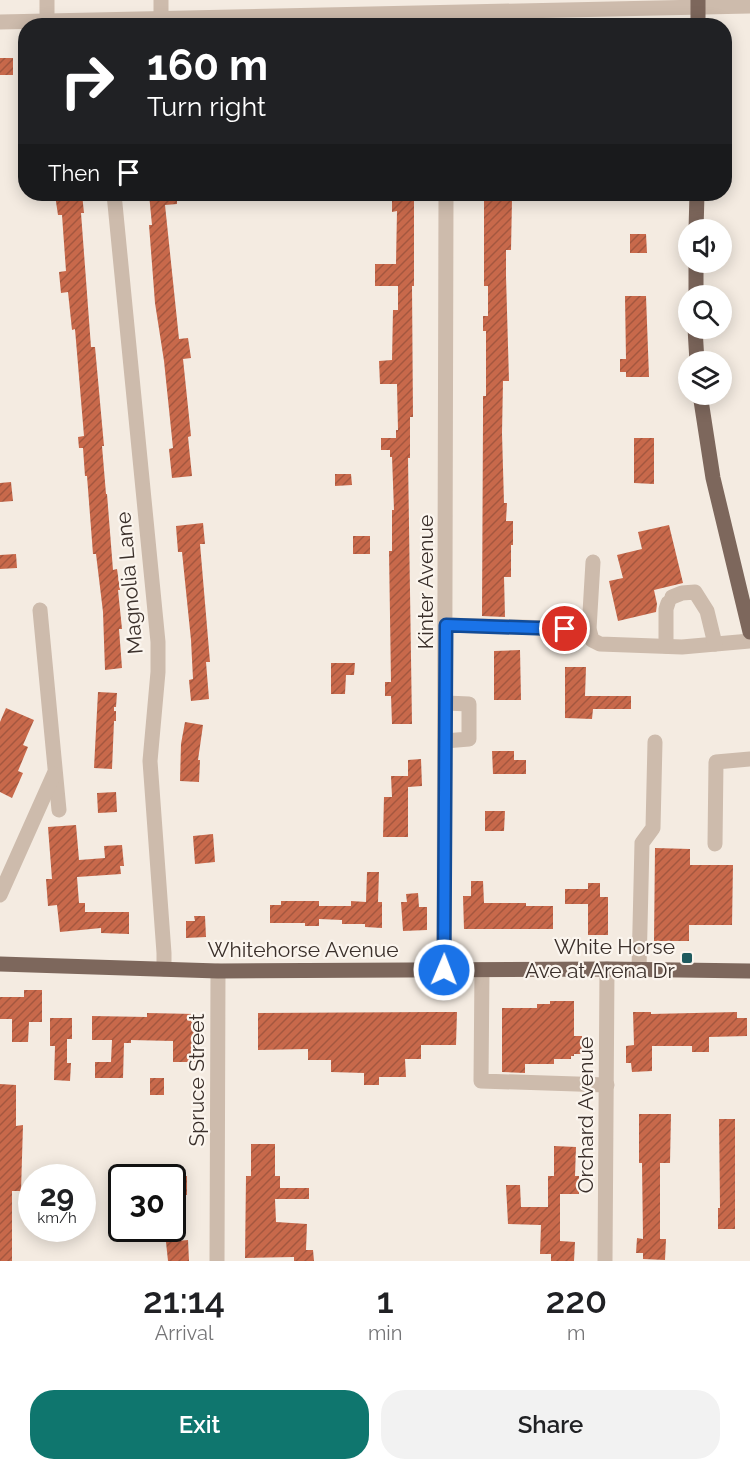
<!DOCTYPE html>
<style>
body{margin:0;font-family:Raleway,sans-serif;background:#f2f2f2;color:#202124;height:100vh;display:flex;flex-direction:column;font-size:22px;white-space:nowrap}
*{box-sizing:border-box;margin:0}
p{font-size:20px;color:#757577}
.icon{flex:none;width:33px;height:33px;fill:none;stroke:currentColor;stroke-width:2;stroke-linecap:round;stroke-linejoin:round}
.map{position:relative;height:1261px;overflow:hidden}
.details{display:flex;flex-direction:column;background:#fff;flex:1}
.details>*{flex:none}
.guide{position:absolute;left:18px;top:18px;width:714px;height:183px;border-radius:24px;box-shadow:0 3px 15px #0003;background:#202124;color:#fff;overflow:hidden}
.tools{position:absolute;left:678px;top:219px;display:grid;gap:12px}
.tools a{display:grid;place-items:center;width:54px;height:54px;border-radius:50%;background:#fff;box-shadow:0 3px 15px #0003;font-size:30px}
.speed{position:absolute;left:18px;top:1164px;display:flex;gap:12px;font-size:30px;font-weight:700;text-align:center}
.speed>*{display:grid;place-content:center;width:78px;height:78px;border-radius:50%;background:#fff;box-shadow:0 3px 15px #0003;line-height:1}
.speed small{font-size:15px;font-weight:400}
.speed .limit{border:3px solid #111;border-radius:9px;background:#fff;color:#111}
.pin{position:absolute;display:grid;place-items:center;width:51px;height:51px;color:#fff;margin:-26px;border:3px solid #fff;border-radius:50%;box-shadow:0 2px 6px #0007}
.me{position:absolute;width:66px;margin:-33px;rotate:1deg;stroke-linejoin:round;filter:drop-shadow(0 0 4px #0008)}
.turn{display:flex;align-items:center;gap:21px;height:126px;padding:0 30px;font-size:27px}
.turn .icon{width:78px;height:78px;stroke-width:2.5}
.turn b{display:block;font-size:42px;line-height:51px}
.then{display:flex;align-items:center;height:57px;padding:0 30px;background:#0003;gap:12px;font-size:22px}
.eta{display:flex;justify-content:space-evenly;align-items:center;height:102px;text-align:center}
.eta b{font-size:36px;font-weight:600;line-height:42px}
.button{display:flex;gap:12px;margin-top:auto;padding:12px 30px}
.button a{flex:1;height:69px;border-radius:24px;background:#0f766e;color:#fff;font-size:24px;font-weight:600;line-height:69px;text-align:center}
.button a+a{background:#f2f2f2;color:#202124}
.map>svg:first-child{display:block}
</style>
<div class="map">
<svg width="750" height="1261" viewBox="0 0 750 1261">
<defs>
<pattern id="building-hatch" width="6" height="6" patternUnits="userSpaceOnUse" patternTransform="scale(1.5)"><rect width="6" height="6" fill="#c8694b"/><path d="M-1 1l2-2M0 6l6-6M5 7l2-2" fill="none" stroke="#a4573f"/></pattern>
</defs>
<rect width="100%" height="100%" fill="#f4ebe1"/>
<g fill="url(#building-hatch)">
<rect x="0" y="58" width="13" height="17"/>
<polygon points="73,194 82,194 84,213 81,213 91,347 95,347 104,446 102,446 106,494 107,494 113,570 117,569 120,590 118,590 122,629 119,629 122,668 105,670 103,612 96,554 93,554 87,476 85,476 83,448 79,448 78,437 84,436 75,329 72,330 68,292 61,293 59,272 66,271 62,215 58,215 55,195"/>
<polygon points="149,194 177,194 177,204 165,205 179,339 188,338 191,358 183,359 191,436 188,437 192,476 172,478 169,449 173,448 164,361 155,303 149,225 152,225"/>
<polygon points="484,198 512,199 511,250 506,250 506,276 509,381 503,381 502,433 504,503 507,503 506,521 513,521 513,545 511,545 511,577 504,577 505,617 482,616 483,418 483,396 486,396 486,331 483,331 483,316 488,316 488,286 484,286"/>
<polygon points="392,200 414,201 414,286 412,286 413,417 410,417 410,458 408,458 412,724 392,724 391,696 385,696 385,682 391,682 389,551 392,551 392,510 394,510 392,457 390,457 390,450 381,450 381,438 396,438 396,430 398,430 397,384 380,384 379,361 392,360 393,310 398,310 398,286 375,286 375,264 396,264 397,211 392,212"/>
<polygon points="630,234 646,234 647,253 630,253"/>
<polygon points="625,296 646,296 649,377 626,377 626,372 620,372 620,359 626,359"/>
<polygon points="634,438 654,438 654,484 634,483"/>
<polygon points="335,474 351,474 352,485 335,486"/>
<polygon points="11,482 13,501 0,502 0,483"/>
<polygon points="203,523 205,544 200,544 210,662 206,662 209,699 191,701 189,680 193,679 191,640 182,552 178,552 176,526"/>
<polygon points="669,525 683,583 654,590 657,604 656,612 618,621 609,581 623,578 617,555 642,549 638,532"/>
<rect x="353" y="536" width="17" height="18"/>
<polygon points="16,554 17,568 0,569 0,555"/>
<polygon points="520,650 521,700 494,700 494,651"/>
<polygon points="331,663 355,663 354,675 346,675 345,694 331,694"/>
<polygon points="565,667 586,667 585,696 631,696 631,709 593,709 592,719 565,718"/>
<polygon points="98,692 117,693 116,707 114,707 114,711 116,711 116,721 114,721 112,769 94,768"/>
<polygon points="6,708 34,720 23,745 28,747 18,771 23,773 12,798 0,792 0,722"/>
<polygon points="185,722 203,725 198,760 200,760 199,782 180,781 181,744"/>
<polygon points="492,751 514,751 514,760 526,760 526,774 493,774"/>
<polygon points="421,759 422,786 408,787 408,837 383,837 384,797 392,797 391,776 408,776 408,760"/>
<polygon points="116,792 117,812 98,813 97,793"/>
<polygon points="485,811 505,811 504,831 485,831"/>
<polygon points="76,825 79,860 105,858 104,846 122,845 124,866 120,866 121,874 77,877 79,903 85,903 85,912 129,912 129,934 101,933 101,928 60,932 57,905 48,906 46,879 52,879 48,827"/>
<polygon points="213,834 215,862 195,864 193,836"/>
<polygon points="655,848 690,849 690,865 733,865 732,925 689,925 689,941 654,941"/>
<polygon points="367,872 379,872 378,902 382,902 382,928 365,927 365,924 342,924 342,920 319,919 319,926 305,926 305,923 270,923 270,905 281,905 281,901 319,901 319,906 351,906 351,901 366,902"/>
<polygon points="471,881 483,881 484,903 526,903 526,906 553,906 553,929 464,929 463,896 471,896"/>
<polygon points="588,883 600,883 600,897 608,897 608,935 588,935 588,904 565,904 565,889 588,889"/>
<polygon points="418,893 419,907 427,907 427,930 403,931 401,902 407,902 406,894"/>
<polygon points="194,916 205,916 206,937 186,938 186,921 195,921"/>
<polygon points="24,990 42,990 42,1022 29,1022 28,1042 12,1042 12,1019 0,1019 0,997 24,997"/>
<polygon points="550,1001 574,1001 574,1036 582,1036 582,1054 574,1054 574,1056 571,1056 571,1059 554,1059 554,1064 525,1064 525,1073 502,1072 502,1008 537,1008 537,1004 550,1004"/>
<polygon points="436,1012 457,1012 456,1045 421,1045 421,1059 405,1059 406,1077 379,1077 379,1085 364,1085 364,1073 331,1072 331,1060 308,1060 308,1049 258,1050 258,1013"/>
<polygon points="633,1012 651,1012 651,1014 737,1012 737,1018 747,1018 747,1036 709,1037 709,1052 692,1052 692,1046 652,1046 652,1071 632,1072 631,1063 626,1063 626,1046 634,1045"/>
<polygon points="147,1013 195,1014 195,1062 173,1062 173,1041 131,1040 131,1043 124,1043 123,1078 95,1078 95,1062 111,1062 112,1040 92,1040 92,1016 147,1017"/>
<polygon points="50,1018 72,1018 72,1039 67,1039 67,1063 71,1063 70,1081 54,1080 55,1046 50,1046"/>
<rect x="150" y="1078" width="14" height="17"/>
<polygon points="0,1084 16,1085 16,1126 23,1125 21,1191 12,1191 12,1261 0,1261"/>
<polygon points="639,1114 671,1114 670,1163 660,1163 660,1239 666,1239 665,1260 643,1259 643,1253 636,1253 637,1238 643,1239 642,1163 639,1163"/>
<polygon points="719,1119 735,1119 735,1229 718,1229 718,1208 720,1208"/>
<polygon points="251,1144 275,1144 275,1176 280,1176 280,1188 309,1188 309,1199 275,1199 276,1222 307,1224 306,1250 313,1250 314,1261 294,1261 294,1257 245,1258 246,1176 251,1176"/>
<polygon points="554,1146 576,1147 575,1176 579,1176 579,1194 560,1194 560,1241 575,1242 574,1261 551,1261 551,1254 540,1254 541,1225 508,1224 506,1185 520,1185 521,1207 548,1207 548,1176 554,1176"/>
<rect x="172" y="1176" width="15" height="19"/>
<polygon points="188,1240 189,1261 168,1261 166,1242"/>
</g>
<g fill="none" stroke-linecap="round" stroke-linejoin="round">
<g stroke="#cdbbac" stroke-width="15">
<polyline points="47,0 47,21"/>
<polyline points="161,0 161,18"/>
<polyline points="0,22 750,6"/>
<polyline points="114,194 158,642 158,672 150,761 164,953 164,969"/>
<polyline points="593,562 589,629 592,640 600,644 682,647 750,641"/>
<polyline points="672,597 682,593 695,592 707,611 715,644"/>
<polyline points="40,610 59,810"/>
<polyline points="446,625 589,629"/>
<polyline points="666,646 666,609 668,603"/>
<polyline points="445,741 469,739 469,704 446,703"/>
<polyline points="715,844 716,762 750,759"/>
<polyline points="0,895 54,774"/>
<polyline points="639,969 642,843 653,828 655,742"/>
<polyline points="444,970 446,194"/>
<polyline points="482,970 481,1081 607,1085"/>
<polyline points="217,1261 218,971"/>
<polyline points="605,1261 607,969"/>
</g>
<g stroke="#7d675c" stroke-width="15">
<polyline points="698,26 698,0"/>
<polyline points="696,230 697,194"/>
<polyline points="696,296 696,262"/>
<polyline points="695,328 697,362"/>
<polyline points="700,394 713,478 750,632"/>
<polyline points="0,964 218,971 607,969 750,971"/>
</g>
</g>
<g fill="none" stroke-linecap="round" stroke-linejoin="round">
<defs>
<polyline id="route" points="444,970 446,625 565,629"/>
</defs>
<use href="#route" stroke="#114b97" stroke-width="15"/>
<use href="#route" stroke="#1a73e8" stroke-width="10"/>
</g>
<rect fill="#1f5a5e" stroke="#fbf5ee" stroke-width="2" x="681" y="952" width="12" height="12" rx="3"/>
<g text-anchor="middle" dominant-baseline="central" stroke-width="4.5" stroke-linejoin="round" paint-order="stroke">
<g font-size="21" fill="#3b302b" stroke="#fbf5ee">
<text transform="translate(425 582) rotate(-90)">Kinter Avenue</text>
<text transform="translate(129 583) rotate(-95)">Magnolia Lane</text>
<text x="303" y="949">Whitehorse Avenue</text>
<text transform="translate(196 1080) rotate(-90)">Spruce Street</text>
<text transform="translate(585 1115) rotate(-90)">Orchard Avenue</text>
</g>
<g font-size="21" fill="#3b302b" stroke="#fbf5ee" text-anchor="end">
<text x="675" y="946">White Horse<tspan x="675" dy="24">Ave at Arena Dr</tspan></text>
</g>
</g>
</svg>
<div class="tools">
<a><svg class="icon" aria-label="sound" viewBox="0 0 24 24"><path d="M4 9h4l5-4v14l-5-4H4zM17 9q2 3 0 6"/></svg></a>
<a><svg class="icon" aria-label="search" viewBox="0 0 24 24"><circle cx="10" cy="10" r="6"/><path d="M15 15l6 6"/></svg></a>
<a><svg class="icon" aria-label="layers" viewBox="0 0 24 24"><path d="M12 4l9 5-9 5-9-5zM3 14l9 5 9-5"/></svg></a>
</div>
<div class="speed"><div>29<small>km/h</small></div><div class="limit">30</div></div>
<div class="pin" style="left:565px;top:629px;background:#d93025"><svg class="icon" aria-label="arrive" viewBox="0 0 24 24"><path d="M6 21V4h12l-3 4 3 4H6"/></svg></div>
<svg class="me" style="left:444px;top:970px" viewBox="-20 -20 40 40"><circle r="17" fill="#1a73e8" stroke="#fff" stroke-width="3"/><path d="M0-11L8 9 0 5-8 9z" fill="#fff"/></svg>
<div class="guide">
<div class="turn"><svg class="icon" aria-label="right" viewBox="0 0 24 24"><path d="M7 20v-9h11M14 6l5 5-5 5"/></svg><div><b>160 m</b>Turn right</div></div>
<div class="then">Then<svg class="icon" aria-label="arrive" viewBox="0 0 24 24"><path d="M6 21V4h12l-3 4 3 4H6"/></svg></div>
</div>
</div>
<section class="details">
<div class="eta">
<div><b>21:14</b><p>Arrival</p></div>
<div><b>1</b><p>min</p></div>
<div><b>220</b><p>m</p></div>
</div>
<div class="button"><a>Exit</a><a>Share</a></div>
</section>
